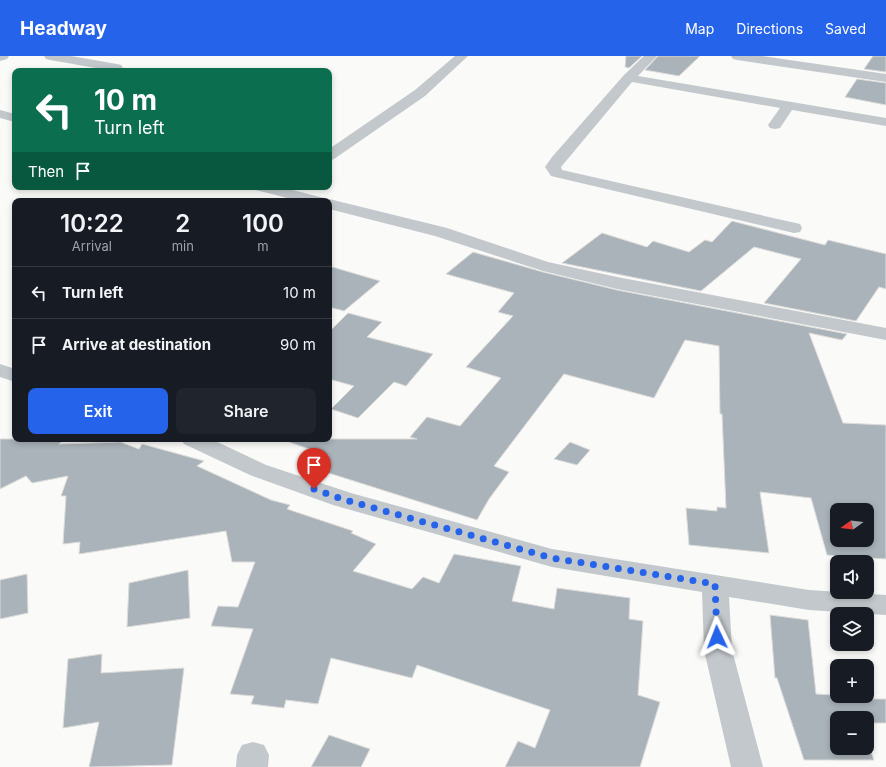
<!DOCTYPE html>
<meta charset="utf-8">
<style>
body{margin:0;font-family:Inter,sans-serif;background:#20242c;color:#f1f3f6;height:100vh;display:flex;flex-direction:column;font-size:15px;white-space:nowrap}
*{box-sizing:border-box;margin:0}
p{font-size:13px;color:#9ea1a6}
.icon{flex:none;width:22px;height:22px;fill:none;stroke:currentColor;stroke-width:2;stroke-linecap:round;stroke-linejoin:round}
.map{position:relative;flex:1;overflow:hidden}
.details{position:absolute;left:12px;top:142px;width:320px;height:244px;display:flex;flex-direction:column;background:#171b24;border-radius:8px;box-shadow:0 2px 6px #0003}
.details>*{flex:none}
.hud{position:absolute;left:12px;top:12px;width:320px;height:122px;border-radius:8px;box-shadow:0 2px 6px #0003;background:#0b6e4f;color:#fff;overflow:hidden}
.needle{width:26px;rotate:255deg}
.tools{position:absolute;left:830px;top:447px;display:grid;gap:8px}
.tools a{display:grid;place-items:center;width:44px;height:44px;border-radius:8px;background:#171b24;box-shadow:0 2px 6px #0003;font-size:20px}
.pin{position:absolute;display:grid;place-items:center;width:34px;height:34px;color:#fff;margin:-41px -17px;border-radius:50% 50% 50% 0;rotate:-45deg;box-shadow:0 0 4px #0007}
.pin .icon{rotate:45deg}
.me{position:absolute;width:44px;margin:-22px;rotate:358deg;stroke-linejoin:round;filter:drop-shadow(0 0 3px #0008)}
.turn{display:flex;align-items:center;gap:14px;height:84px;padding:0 16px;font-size:18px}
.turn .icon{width:52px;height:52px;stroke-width:2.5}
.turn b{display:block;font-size:28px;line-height:34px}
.then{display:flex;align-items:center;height:38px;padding:0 16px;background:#0003;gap:8px;font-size:15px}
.eta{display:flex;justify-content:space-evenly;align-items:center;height:68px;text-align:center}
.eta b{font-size:24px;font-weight:600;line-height:28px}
.primary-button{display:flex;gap:8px;margin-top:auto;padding:8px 16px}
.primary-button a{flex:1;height:46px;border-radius:8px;background:#2563eb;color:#fff;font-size:16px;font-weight:600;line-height:46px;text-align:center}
.primary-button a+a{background:#20242c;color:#f1f3f6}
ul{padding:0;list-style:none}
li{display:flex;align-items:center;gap:12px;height:52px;padding:0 16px;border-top:1px solid #363941}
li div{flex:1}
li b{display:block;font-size:15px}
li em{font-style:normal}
header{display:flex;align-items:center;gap:24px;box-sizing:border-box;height:56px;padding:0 20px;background:#2563eb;color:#fff}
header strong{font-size:19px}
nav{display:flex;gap:22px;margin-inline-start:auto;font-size:14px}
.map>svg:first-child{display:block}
</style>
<header>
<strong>Headway</strong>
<nav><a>Map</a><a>Directions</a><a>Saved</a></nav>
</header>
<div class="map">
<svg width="886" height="711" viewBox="0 0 886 711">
<rect width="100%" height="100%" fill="#fafaf8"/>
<g fill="#aab3b9" stroke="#dcdcda" fill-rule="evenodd">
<polygon points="626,0 642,0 629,12 625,11"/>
<polygon points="658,0 700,0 679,20 645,14"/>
<polygon points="873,0 886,0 886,16 864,13"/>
<polygon points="857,23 886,27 886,49 845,41"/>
<polygon points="732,165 825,189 828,184 886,198 886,233 879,231 856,265 764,247 801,203 754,191 701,235 562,207 602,177 647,191 653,185 689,196 705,184 712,186"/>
<path d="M 473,196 L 543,216 L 617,234 L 847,278 L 842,284 L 809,277 L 843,367 L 886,369 L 886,503 L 827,499 L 811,442 L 760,436 L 769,497 L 689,489 L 686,452 L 717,455 L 717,451 L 726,452 L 722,358 L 720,358 L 719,290 L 685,284 L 654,342 L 564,318 L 494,410 L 509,416 L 489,443 L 477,464 L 316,413 L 329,400 L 289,386 L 289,383 L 417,383 L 410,381 L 427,361 L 460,370 L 501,322 L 466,311 L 513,260 L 498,256 L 514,237 L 446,218 ZM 837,454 L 867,454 L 867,484 L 837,484 Z"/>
<polygon points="329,210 380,225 344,255 329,251"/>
<polygon points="348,257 382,266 367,281 433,298 406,330 394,326 358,362 331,353 354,330 329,323 329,276"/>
<polygon points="0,383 65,383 59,388 120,386 139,393 142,388 204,405 197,410 271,444 290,449 287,453 353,475 351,477 376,488 353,515 412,533 423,521 439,527 454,498 521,510 512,545 554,553 557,532 630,542 629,563 643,565 638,639 660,646 640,711 505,711 518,685 535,692 550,654 417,609 412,622 331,602 318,648 286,644 284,652 251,648 254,640 230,638 253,573 211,570 218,550 238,551 255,506 232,506 226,475 79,498 80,486 63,488 66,440 61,440 68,420 32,427 26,420 0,433"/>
<polygon points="570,386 590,394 577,409 554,403"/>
<polygon points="188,514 190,562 127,571 129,527"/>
<polygon points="27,518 28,557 0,563 0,524"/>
<polygon points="770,559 808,564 816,638 850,640 851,643 886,643 886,667 867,667 867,662 837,662 837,692 867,692 867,685 874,704 804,704 777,622 775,622"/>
<polygon points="102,598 101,617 184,612 172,709 89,711 99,666 63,672 68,603"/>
<polygon points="329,679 370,693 361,711 311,711"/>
</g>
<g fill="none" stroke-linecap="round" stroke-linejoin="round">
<g fill="#c3c8cc" fill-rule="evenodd">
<polygon points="44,0 71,0 117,8 121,9 123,12 121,15 113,15 50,4 46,3"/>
<polygon points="455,0 468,0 425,40 334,103 329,105 329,93 415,34"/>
<polygon points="644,0 657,0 638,20 886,62 886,70 792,54 780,72 775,73 770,72 768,69 780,52 632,26 561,111 562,114 800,168 802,172 800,176 794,177 551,120 545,111 552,101 624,19"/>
<polygon points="731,0 762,0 886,18 886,26 737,4 733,3"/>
<polygon points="0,54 15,58 15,66 0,62"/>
<polygon points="254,131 281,131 324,142 325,144 329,143 447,172 548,206 617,221 886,272 886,284 617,233 543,215 435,180 329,153 329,145 299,145 256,134"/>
<polygon points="0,308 15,313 15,326 0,321"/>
<polygon points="181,383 211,383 266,409 351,437 552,493 809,534 886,539 886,559 809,554 729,541 732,594 763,711 731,711 704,594 702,536 552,511 333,449 250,419 184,388"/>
<polygon points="253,686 264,689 269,699 268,711 236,711 237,699 242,689"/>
</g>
<polygon fill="#c3c8cc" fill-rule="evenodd" points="0,0 9,0 7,3 0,5"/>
</g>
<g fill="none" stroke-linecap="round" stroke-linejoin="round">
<polyline stroke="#2563eb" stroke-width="7" stroke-dasharray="0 12.6" points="314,433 342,443 552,502 715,528 717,581"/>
</g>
</svg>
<div class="tools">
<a><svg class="needle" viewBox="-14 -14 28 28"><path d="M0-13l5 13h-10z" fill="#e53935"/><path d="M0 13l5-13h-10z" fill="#9ea1a6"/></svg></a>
<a><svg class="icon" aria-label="sound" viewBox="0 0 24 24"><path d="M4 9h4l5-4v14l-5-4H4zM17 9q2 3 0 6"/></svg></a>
<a><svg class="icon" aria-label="layers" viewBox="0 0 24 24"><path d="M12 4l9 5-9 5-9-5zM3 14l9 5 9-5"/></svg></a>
<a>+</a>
<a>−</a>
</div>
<div class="pin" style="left:314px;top:433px;background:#d93025"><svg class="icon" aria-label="arrive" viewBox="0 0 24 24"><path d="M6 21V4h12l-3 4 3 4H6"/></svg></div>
<svg class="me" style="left:717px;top:581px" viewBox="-20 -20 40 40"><path d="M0-17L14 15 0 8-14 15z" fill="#2563eb" stroke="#fff" stroke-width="4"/></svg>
<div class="hud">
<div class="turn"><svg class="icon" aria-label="left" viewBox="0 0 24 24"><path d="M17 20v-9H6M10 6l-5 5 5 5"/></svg><div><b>10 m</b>Turn left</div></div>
<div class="then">Then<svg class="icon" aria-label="arrive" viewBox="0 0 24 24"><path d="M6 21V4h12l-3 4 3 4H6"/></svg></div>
</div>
<section class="details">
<div class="eta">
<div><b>10:22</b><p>Arrival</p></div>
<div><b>2</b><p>min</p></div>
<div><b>100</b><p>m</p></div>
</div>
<ul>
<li><svg class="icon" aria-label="left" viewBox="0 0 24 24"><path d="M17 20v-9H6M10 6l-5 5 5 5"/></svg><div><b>Turn left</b></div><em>10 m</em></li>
<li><svg class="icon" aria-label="arrive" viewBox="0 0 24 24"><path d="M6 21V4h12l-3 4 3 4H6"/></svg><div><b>Arrive at destination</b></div><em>90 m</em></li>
</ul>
<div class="primary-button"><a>Exit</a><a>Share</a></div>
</section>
</div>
